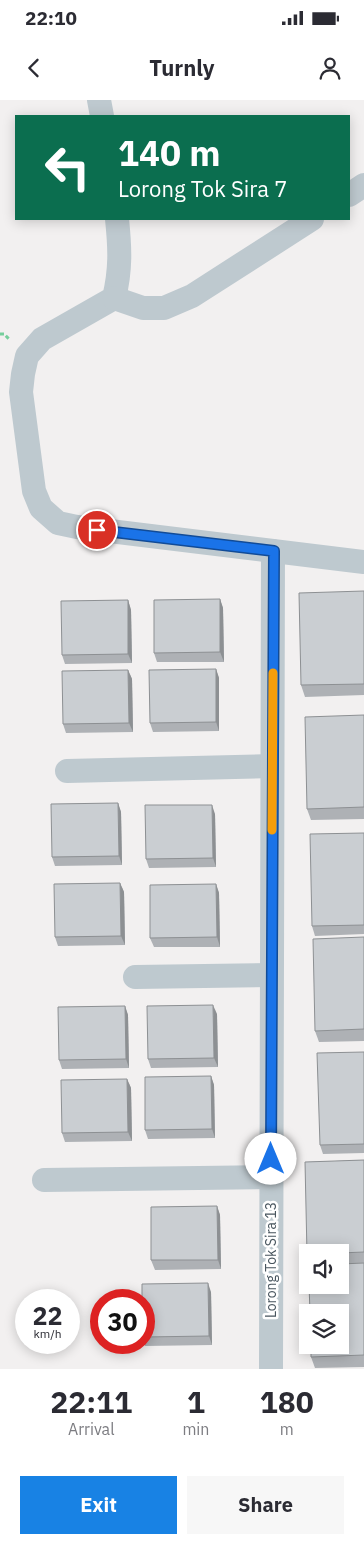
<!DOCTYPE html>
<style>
body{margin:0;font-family:"IBM Plex Sans",sans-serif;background:#f7f7f7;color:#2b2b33;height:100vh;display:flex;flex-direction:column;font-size:19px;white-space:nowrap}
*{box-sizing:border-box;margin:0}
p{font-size:16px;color:#7c7c81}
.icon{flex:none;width:28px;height:28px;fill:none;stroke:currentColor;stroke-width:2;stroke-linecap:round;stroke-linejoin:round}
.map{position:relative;height:1269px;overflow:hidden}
.side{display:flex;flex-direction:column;background:#fff;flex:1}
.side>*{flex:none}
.top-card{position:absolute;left:15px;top:15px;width:335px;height:105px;border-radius:0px;box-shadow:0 2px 12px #0003;background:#0b6e4f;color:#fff;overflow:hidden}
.buttons{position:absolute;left:299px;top:1144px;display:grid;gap:10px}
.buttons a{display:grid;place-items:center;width:50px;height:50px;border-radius:0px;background:#fff;box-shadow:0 2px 12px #0003;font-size:25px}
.speed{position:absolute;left:15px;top:1189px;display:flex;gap:10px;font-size:25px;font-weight:700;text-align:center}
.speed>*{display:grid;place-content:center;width:65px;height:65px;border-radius:50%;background:#fff;box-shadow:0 2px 12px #0003;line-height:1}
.speed small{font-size:12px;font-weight:400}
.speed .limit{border:8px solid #d22;background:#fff;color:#111}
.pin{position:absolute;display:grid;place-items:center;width:42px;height:42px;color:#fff;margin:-21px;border:2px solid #fff;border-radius:50%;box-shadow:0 1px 5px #0007}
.me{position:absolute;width:55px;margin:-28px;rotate:0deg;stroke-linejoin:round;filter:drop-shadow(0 0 4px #0008)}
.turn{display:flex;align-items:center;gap:18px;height:105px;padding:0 20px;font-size:22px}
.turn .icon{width:65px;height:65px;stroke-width:2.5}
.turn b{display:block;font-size:35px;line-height:42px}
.eta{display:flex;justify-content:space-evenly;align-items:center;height:85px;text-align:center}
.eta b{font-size:30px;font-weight:700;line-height:35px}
.action{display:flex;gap:10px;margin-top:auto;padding:10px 20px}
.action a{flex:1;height:58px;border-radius:0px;background:#1882e4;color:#fff;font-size:20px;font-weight:700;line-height:58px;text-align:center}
.action a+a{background:#f7f7f7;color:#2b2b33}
.status{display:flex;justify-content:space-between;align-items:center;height:35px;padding:0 25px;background:#fff;direction:ltr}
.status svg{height:14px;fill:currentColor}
header{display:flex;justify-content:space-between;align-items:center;height:65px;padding:0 20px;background:#fff;font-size:22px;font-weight:700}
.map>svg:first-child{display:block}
</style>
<div class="status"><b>22:10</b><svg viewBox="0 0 49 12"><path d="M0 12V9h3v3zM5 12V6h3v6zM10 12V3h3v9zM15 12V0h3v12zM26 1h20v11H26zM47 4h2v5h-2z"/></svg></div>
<header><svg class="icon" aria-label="back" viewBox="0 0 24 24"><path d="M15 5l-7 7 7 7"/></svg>Turnly<svg class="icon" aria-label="person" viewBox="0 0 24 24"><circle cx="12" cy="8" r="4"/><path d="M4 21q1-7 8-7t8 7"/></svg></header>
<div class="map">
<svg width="364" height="1269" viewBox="0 0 364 1269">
<rect width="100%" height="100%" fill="#f2f0f0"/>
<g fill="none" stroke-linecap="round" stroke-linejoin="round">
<polyline stroke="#76ce9c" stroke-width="3" stroke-dasharray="4 2.5" stroke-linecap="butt" points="0,234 4,234 9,239"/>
<g stroke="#bec9cf" stroke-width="24">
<polyline points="99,0 102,16"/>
<polyline points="349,95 364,85"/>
<path d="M 117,119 C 120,148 121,169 114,198 L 42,239 L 27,256 L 23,274 L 21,292 L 34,391 L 41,408 L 58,423 L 77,427 L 364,462"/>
<polyline points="114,198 143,208 164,208 192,196 312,119"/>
<polyline points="67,671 272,666"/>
<polyline points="135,877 271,875"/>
<polyline points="44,1080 271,1077"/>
<polyline points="271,1269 273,451"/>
</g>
</g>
<g fill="#aeb1b5">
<polygon points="364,491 364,595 305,597 301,585"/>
<polygon points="220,499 223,508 224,562 157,562 154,553"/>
<polygon points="128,500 131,510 132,563 65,564 62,555"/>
<polygon points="216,569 219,578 219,631 153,632 150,623"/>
<polygon points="128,570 132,579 133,632 66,633 63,624"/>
<polygon points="364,615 364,719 311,720 307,709"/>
<polygon points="118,703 121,712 122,765 55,766 52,757"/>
<polygon points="215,714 216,767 149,768 146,759"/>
<polygon points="364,733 364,834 315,836 312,826"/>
<polygon points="120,783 124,792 125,845 58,846 55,837"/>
<polygon points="216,784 219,793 220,847 154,847 150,838"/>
<polygon points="364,837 364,941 319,942 315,931"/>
<polygon points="125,906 128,915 129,968 62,969 59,960"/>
<polygon points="217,914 218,967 151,968 148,959"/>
<polygon points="364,952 364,1053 323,1054 320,1045"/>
<polygon points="211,976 214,985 215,1038 148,1039 145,1030"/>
<polygon points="127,979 131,988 132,1041 65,1042 62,1033"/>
<polygon points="364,1060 364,1267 315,1268 311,1257 340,1185 340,1152 308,1152 308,1155 305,1062"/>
<polygon points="217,1106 220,1115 221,1169 155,1170 151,1160"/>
<polygon points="211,1192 212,1245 145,1246 144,1242 144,1200"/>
</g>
<g fill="#8d9093">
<polygon points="220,499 223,508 224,562 220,552"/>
<polygon points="128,500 131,510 132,563 128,554"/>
<polygon points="216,569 219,578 219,631 216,622"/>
<polygon points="128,570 132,579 133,632 129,623"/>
<polygon points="118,703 121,712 122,765 119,756"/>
<polygon points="212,705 215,714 216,767 213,758"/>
<polygon points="120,783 124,792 125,845 121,836"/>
<polygon points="216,784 219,793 220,847 217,837"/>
<polygon points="213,905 217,914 218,967 214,958"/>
<polygon points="125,906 128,915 129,968 126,959"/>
<polygon points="211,976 214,985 215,1038 212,1029"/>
<polygon points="127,979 131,988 132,1041 128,1032"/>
<polygon points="217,1106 220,1115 221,1169 218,1160"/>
<polygon points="208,1183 211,1192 212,1245 209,1236"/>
</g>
<g fill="#caced2" stroke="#8d9093">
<polygon points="364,491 364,584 301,585 299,493"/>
<polygon points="220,499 220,552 154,553 154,500"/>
<polygon points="128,500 128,554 62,555 61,501"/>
<polygon points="216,569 216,622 150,623 149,570"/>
<polygon points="128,570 129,623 63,624 62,571"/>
<polygon points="364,615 364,707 307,709 305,617"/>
<polygon points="118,703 119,756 52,757 51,704"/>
<polygon points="145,705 212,705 213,758 146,759"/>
<polygon points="364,733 364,825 312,826 310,734"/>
<polygon points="120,783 121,836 55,837 54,784"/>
<polygon points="216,784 217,837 150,838 150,785"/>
<polygon points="364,837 364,929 315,931 313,839"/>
<polygon points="213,905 214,958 148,959 147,906"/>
<polygon points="125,906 126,959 59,960 58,907"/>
<polygon points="364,952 364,1044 320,1045 317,953"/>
<polygon points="211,976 212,1029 145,1030 145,977"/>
<polygon points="127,979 128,1032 62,1033 61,980"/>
<polygon points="364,1060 364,1152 340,1153 308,1152 307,1154 305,1062"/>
<polygon points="217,1106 218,1160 151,1160 151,1107"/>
<polygon points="364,1163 364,1255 311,1257 311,1245 340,1245 340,1212 310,1212 309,1185 340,1185 340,1164"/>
<polygon points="208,1183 209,1236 144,1237 144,1200 142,1200 142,1184"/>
</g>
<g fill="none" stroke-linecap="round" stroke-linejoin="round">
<defs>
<polyline id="route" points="97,430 274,451 271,1059"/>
</defs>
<use href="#route" stroke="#114b97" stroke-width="12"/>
<use href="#route" stroke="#1a73e8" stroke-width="9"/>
<polyline stroke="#f59e0b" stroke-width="9" points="272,730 273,573"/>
</g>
<g text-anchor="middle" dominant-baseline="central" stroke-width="5" stroke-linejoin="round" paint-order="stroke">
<g font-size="14" fill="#48555e" stroke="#fff">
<text transform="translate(271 1160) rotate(-90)">Lorong Tok Sira 13</text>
</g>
</g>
</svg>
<div class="buttons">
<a><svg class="icon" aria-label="sound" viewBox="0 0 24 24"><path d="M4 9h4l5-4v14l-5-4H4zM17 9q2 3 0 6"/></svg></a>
<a><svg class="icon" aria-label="layers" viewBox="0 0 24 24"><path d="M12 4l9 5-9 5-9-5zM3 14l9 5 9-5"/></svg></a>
</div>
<div class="speed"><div>22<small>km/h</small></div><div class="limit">30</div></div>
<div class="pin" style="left:97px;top:430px;background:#d93025"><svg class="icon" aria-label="arrive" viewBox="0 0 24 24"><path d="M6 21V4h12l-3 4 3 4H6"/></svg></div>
<svg class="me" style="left:271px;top:1059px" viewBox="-20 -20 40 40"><circle r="19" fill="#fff"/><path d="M0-13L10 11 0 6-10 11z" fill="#1a73e8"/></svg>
<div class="top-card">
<div class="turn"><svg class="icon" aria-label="left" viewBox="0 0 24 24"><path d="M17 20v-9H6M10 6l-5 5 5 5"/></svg><div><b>140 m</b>Lorong Tok Sira 7</div></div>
</div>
</div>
<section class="side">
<div class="eta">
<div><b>22:11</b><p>Arrival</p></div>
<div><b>1</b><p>min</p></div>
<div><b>180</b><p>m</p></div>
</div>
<div class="action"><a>Exit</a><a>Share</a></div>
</section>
